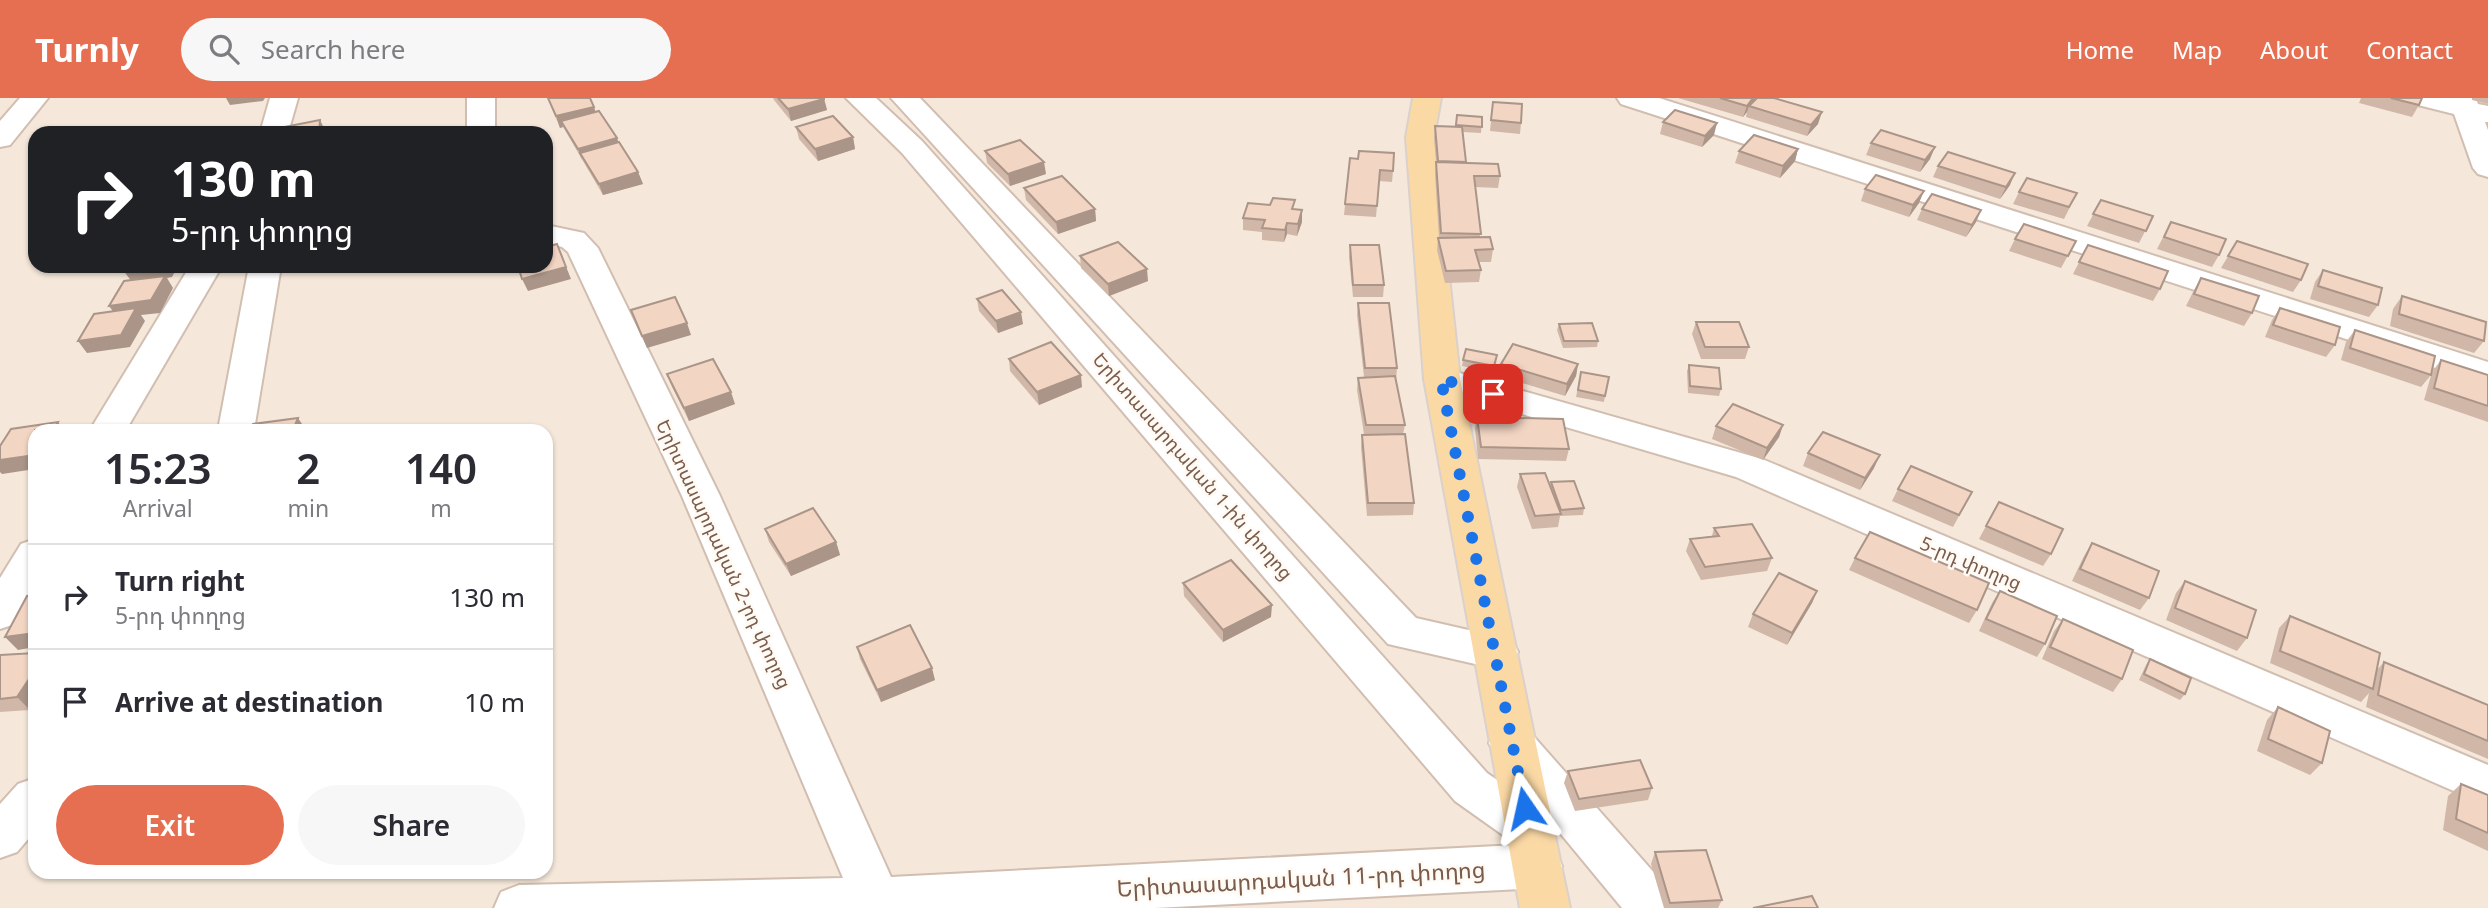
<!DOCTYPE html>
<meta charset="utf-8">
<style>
body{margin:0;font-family:"Noto Sans","Noto Sans Armenian",sans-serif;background:#f7f7f7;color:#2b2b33;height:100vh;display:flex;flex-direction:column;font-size:26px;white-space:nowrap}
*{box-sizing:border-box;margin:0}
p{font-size:23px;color:#7c7c81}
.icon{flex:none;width:38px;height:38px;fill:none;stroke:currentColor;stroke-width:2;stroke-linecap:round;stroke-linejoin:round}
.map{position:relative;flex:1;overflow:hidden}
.panel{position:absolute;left:28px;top:326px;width:525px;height:455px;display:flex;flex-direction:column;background:#fff;border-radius:21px;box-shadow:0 2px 5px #0004}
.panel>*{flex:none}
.hud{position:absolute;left:28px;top:28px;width:525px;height:147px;border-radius:21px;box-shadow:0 2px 5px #0004;background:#202124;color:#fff;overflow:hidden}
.pin{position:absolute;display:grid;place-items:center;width:60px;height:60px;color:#fff;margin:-30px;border-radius:14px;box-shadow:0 4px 10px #0006}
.me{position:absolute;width:77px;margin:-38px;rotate:349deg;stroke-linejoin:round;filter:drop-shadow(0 0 5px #0008)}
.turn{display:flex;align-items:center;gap:24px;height:147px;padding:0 28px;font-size:32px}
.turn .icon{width:91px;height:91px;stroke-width:2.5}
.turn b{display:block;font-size:49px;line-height:60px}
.eta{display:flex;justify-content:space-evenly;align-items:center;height:119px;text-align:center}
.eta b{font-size:42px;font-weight:600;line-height:49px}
.action{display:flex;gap:14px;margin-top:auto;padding:14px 28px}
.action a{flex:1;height:80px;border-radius:42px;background:#e76f51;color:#fff;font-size:28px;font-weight:600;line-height:80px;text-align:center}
.action a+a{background:#f7f7f7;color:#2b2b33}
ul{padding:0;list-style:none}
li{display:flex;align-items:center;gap:21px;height:105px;padding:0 28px;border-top:2px solid #e1e1e2}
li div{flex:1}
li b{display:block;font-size:26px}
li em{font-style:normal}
header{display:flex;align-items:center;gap:42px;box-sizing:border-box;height:98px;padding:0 35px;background:#e76f51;color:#fff}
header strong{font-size:33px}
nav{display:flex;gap:38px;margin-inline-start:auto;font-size:24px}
.search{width:490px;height:63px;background:#f7f7f7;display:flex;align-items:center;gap:18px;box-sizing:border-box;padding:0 24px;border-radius:38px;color:#7c7c81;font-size:26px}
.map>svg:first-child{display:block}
</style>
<header>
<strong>Turnly</strong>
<div class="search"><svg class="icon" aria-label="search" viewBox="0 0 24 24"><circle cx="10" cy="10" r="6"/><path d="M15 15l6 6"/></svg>Search here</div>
<nav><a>Home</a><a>Map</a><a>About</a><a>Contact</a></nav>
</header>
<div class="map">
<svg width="2488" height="810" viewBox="0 0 2488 810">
<rect width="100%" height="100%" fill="#fdf6ec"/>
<path fill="#f5e8da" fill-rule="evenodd" d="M 0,0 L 2488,0 L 2488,810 L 0,810 ZM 35,35 L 546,35 L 546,168 L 35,168 ZM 35,332 L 546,332 L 546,774 L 35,774 Z"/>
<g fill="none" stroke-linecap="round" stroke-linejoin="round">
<defs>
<g id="minor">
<polygon points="20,0 48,0 10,47 0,49 0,23"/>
<polygon points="270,0 298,0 288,35 260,35"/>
<rect x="467" y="0" width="28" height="35"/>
<polygon points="846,0 876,0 922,43 1487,675 1540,712 1496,658 1489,645 1496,632 1512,626 1528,632 1671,794 1678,810 1622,810 1551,724 1554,731 1547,746 1542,748 1555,753 1562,768 1555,783 1538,790 1155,810 494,810 501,794 519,787 843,780 682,398 568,154 562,149 546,145 546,127 584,135 598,150 720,398 891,779 1517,747 1455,703 902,55"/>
<polygon points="891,0 920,0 1416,520 1512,542 1518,554 1512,566 1497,571 1388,546"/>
<polygon points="1617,0 1659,0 2488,264 2488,287 1621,6"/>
<polygon points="2410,0 2476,0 2478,6 2488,8 2488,24 2485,24 2488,32 2488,79 2478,76 2473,70 2454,16 2414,6"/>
<polygon points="190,168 222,168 126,332 90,332"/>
<polygon points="249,168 281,168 254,332 218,332"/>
<polygon points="1442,270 1762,361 2488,667 2488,708 1736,379 1430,289 1424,281 1430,273"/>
<polygon points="35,441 35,491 15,526 0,531 0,480 21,446"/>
<polygon points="35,680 35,733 17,754 0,760 0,706 18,686"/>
</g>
<polygon id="major" points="1413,0 1441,0 1434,39 1460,281 1570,810 1520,810 1424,281 1406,39"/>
</defs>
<use href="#minor" stroke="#d1beb0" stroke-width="4"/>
<use href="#major" stroke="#dad1cd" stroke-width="4"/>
<use href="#minor" fill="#fff" fill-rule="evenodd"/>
<use href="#major" fill="#fbd9a5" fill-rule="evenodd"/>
</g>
<g fill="#d1b7a8">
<polygon points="548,0 596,14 617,40 618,45 638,74 643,86 603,97 563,29 560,30"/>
<polygon points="773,0 824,0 827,12 791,23 774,2"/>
<polygon points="1678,0 1774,0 1818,26 1807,38 1746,19 1747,14 1743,19"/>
<polygon points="2361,0 2422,0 2419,7 2412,19 2359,5"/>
<polygon points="2472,0 2488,0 2488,6 2472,2"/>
<polygon points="1493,4 1521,25 1520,36 1490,33"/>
<polygon points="1457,17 1482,19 1481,35 1463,34 1466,65 1500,78 1498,90 1475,89 1480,139 1493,151 1491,164 1478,164 1481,172 1479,184 1445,185 1437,152 1438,140 1439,140 1435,76 1436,64 1434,40 1435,28 1455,29"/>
<polygon points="1663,24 1714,37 1702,49 1660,36"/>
<polygon points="796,29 853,39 855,51 818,63 799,41"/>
<polygon points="1871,45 1930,61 1920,74 1866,57"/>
<polygon points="1798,51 1795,63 1780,80 1735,65 1739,53"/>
<polygon points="985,53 1046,76 1010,88 987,65"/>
<polygon points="1350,60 1393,73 1392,84 1379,83 1376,119 1344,117"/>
<polygon points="1938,68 2010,87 2000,101 1933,79"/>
<polygon points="1024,90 1095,111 1096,123 1058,136 1026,102"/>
<polygon points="1865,91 1919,105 1909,119 1861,103"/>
<polygon points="2019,94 2071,107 2064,121 2013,106"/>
<polygon points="2101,102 2153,118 2139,145 2087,128"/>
<polygon points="1295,111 1302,112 1302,124 1297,138 1287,136 1284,144 1262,142 1262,134 1243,132 1243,120"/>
<polygon points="1922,111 1981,112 1976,124 1966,139 1917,122"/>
<polygon points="2171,124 2219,157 2212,169 2157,151"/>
<polygon points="2015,141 2076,143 2061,170 2009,153"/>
<polygon points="2237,143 2301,182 2293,194 2221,170"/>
<polygon points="1350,147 1384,187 1383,199 1353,199 1349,159"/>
<polygon points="2088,147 2160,191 2153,203 2073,176"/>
<polygon points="1080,158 1148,183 1109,198 1081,170"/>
<polygon points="2323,172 2378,207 2369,219 2310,201 2315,184"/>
<polygon points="2201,180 2252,215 2244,228 2186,208 2194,192"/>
<polygon points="2402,198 2484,243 2474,255 2390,228 2393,211"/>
<polygon points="977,201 1023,226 998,235 979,213"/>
<polygon points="1358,205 1397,270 1396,282 1405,327 1403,336 1414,405 1413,417 1367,418 1361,349 1362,337 1364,336 1357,292 1358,280 1364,279 1357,217"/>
<polygon points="2280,210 2335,247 2326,259 2265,239 2272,222"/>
<polygon points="1696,224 1749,249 1745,261 1701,261 1692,236"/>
<polygon points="1559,226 1598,243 1597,249 1563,250 1557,232"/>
<polygon points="2355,232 2431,277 2421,289 2341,262 2346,244"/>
<polygon points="1497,257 1493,274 1462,268 1463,262"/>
<polygon points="1009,261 1082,289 1039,307 1010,273"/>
<polygon points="2441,262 2488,277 2488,324 2424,302 2432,274"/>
<polygon points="1501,266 1578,266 1576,278 1565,298 1499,278"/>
<polygon points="1689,267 1721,291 1719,298 1688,295 1687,273"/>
<polygon points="1581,274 1605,298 1604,304 1576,299"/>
<polygon points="667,276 735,306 689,323 672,289"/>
<polygon points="1477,319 1569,351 1566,363 1478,361 1475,331"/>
<polygon points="1783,327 1779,339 1763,362 1712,341 1716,328"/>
<polygon points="1808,355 1874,370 1860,392 1803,368"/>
<polygon points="1520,376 1550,388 1551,384 1584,410 1583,417 1560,418 1558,429 1532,431 1517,389"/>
<polygon points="1898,391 1972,394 1953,429 1892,403"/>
<polygon points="1999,404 2051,456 2043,468 1979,441"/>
<polygon points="1714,430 1772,460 1767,473 1701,482 1686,453 1690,441 1712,438"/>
<polygon points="765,431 836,444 840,457 791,478 769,444"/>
<polygon points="2092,445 2149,500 2140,512 2072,483 2084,458"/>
<polygon points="1855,460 1977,512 1969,525 1849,472"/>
<polygon points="2185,483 2247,540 2237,553 2166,522 2176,495"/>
<polygon points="1183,485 1271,519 1223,544 1184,498"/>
<polygon points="1817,493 1812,505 1787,547 1748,529 1753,516"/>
<polygon points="2000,493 2045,546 2037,559 1979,533 1992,505"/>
<polygon points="2290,518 2376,573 2384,564 2488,607 2488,661 2366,609 2369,595 2361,604 2270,565 2279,530"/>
<polygon points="2063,521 2122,581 2113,594 2042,561 2054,533"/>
<polygon points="857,549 935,582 881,604 860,561"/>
<polygon points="35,555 35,603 30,612 0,614 0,557"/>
<polygon points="2150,561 2185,596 2180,602 2139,582 2146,567"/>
<polygon points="2278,609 2322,665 2310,677 2257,653 2267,622"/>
<polygon points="1568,673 1652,690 1648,702 1575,713 1564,685"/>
<polygon points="2461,686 2488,697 2488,753 2443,732 2448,698"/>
<polygon points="1655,754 1722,802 1718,810 1664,810 1651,766"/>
</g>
<g fill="#aa9588">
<polygon points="226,0 265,0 263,3 230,7"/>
<polygon points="1753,0 1757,0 1749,8 1747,14 1743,19 1747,8"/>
<polygon points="824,1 827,12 791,23 788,11"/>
<polygon points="594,9 598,21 561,23 563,29 560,30 556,18"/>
<polygon points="1822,14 1818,26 1807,38 1811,27"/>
<polygon points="320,22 326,34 326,35 319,35"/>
<polygon points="1717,25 1714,37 1702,49 1705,38"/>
<polygon points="853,39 855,51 818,63 815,51"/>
<polygon points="617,40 621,52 580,55 582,63 578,51"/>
<polygon points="1935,49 1930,61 1920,74 1925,62"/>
<polygon points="1798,51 1795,63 1780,80 1783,68"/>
<polygon points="1044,64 1046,76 1010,88 1008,76"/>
<polygon points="638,74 643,86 603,97 599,86"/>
<polygon points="2015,75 2010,87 2000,101 2006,89"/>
<polygon points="1924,93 1919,105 1909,119 1913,107"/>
<polygon points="1095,111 1096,123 1058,136 1056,124"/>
<polygon points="1302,112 1302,124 1297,138 1298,126"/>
<polygon points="1981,112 1976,124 1966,139 1972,127"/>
<polygon points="1287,125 1287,136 1284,144 1285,132"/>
<polygon points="557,146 571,181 528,193 522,181"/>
<polygon points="158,168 178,168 172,179 167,180 173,190 160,215 141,217 145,223 130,249 87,255 78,243 118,220 109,208 132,184 123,172"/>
<polygon points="1147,171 1148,183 1109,198 1108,186"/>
<polygon points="1021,214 1023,226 998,235 996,223"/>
<polygon points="687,225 691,237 647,250 642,238"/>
<polygon points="1578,266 1576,278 1565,298 1567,286"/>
<polygon points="1081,277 1082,289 1039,307 1037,294"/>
<polygon points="731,294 735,306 689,323 684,310"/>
<polygon points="298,320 306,332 293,332"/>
<polygon points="58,324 64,332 53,332"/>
<polygon points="1783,327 1779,339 1763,362 1767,350"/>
<polygon points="35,357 35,371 2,376 0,374 0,362"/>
<polygon points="1880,357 1874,370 1860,392 1865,380"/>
<polygon points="836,444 840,457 791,478 786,466"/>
<polygon points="1817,493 1812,505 1787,547 1792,535"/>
<polygon points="1272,507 1271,519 1223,544 1223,532"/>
<polygon points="35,535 35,549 18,552 5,539"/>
<polygon points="932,570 935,582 881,604 877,592"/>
<polygon points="35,572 35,603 30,612 17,599"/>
</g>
<g fill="#f3d5c3" stroke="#aa9588" stroke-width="2">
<polygon points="548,0 590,0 594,9 556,18"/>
<polygon points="778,0 824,0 824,1 788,11"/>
<polygon points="1720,0 1753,0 1747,8"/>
<polygon points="1757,0 1774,0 1822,14 1811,27 1749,8"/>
<polygon points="2391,0 2422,0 2419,7"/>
<polygon points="1493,4 1522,6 1521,25 1491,22"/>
<polygon points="1675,12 1717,25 1705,38 1663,24"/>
<polygon points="599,13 617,40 578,51 561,23"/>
<polygon points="1457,17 1482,19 1482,29 1456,27"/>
<polygon points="833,18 853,39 815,51 796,29"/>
<polygon points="320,22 319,35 284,35 284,29"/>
<polygon points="1435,28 1462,29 1466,64 1438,63"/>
<polygon points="1881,32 1935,49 1925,62 1871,45"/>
<polygon points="1754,37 1798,51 1783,68 1739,53"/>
<polygon points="1020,42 1044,64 1008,76 985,53"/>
<polygon points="619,44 638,74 599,86 580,55"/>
<polygon points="1359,53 1394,55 1393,73 1380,72 1377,108 1345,106 1350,60 1358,61"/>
<polygon points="1948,54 2015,75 2006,89 1938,68"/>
<polygon points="1436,64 1498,66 1500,78 1474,78 1481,136 1441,135"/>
<polygon points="1876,77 1924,93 1913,107 1865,91"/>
<polygon points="1062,78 1095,111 1056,124 1024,90"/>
<polygon points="2027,80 2077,95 2069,109 2019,94"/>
<polygon points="1932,96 1981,112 1972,127 1922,111"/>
<polygon points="1273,100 1295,102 1292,111 1302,112 1298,126 1287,125 1285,132 1262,130 1265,122 1243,120 1248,105 1270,107"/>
<polygon points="2101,102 2153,118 2146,133 2093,116"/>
<polygon points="2171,124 2226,141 2219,157 2164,139"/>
<polygon points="2024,126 2076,143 2068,158 2015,141"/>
<polygon points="1490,139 1493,151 1475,152 1481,172 1446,173 1438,140"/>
<polygon points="2237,143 2308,166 2301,182 2228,158"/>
<polygon points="1118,144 1147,171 1108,186 1080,158"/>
<polygon points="557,146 566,169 522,181 518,168 546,168 546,149"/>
<polygon points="1350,147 1379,147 1384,187 1353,187"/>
<polygon points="2088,147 2168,173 2160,191 2079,164"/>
<polygon points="126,168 158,168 123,172"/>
<polygon points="2323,172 2382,190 2378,207 2318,188"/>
<polygon points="165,178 151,202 109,208 124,183"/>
<polygon points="2201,180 2259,198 2252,215 2194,196"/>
<polygon points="1002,192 1021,214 996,223 977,201"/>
<polygon points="2402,198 2486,224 2484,243 2399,216"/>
<polygon points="675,199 687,225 642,238 631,212"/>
<polygon points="1358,205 1389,205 1397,270 1365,270"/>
<polygon points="136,210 121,237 78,243 94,216"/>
<polygon points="2280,210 2340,229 2335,247 2273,227"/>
<polygon points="1696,224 1739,224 1749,249 1705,249"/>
<polygon points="1592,225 1598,243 1564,243 1559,226"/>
<polygon points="2355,232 2435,258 2431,277 2350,250"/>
<polygon points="1051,244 1081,277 1037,294 1009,261"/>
<polygon points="1513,246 1578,266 1567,286 1501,266"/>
<polygon points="1466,251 1497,257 1494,268 1463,262"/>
<polygon points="713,261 731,294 684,310 667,276"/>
<polygon points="2441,262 2488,277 2488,308 2434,290"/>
<polygon points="1689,267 1719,270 1721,291 1690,288"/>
<polygon points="1581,274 1609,279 1605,298 1578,292"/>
<polygon points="1395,278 1405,327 1366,327 1358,280"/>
<polygon points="1733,306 1783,327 1767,350 1716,328"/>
<polygon points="1477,319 1563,321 1569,351 1481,349"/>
<polygon points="298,320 293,332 250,332 253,326"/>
<polygon points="58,324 53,332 35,332 35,357 0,362 0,348 11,331"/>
<polygon points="1823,334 1880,357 1865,380 1808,355"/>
<polygon points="1405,336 1414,405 1368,405 1362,337"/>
<polygon points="1911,368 1972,394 1959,417 1898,391"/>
<polygon points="1545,375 1561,416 1535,418 1520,376"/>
<polygon points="1574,383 1584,410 1561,412 1551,384"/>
<polygon points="1999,404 2063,431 2051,456 1986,428"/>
<polygon points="813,410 836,444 786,466 765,431"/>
<polygon points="1752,426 1772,460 1705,469 1690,441 1719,438 1714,430"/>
<polygon points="1870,434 1989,485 1977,512 1855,460"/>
<polygon points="2092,445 2159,473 2149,500 2080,471"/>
<polygon points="1231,462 1272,507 1223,532 1183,485"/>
<polygon points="1779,475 1817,493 1792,535 1753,516"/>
<polygon points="2185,483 2256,512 2247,540 2175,510"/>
<polygon points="2000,493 2057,518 2045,546 1986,521"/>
<polygon points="35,497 35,535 5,539 27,498"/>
<polygon points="2290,518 2380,555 2373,591 2280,553"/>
<polygon points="2063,521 2133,552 2122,581 2050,549"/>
<polygon points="910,527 932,570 877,592 857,549"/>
<polygon points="35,555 35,572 17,599 0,601 0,557"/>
<polygon points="2150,561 2191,580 2185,596 2144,576"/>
<polygon points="2384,564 2488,607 2488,643 2378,597"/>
<polygon points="2278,609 2330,633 2322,665 2268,641"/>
<polygon points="1640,662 1652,690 1579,701 1568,673"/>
<polygon points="2461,686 2488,697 2488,735 2456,721"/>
<polygon points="1706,752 1722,802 1670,805 1655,754"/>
<polygon points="1812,798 1818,810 1753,810"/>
</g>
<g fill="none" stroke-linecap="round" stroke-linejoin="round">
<polyline stroke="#1a73e8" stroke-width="12" stroke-dasharray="0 21.6" points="1493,296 1441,281 1525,710"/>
</g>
<g text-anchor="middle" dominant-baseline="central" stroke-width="5" stroke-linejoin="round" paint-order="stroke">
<g font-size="19" fill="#7a5c4d" stroke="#fffaf3">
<text transform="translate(1193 368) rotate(49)">Երիտասարդական 1-ին փողոց</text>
<text transform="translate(724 456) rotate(65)">Երիտասարդական 2-րդ փողոց</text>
<text transform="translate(1971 465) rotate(23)">5-րդ փողոց</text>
</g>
<g font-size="23" fill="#7a5c4d" stroke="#fffaf3">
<text transform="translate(1301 780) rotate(-3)">Երիտասարդական 11-րդ փողոց</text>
</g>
</g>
</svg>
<div class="pin" style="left:1493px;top:296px;background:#d93025"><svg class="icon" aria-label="arrive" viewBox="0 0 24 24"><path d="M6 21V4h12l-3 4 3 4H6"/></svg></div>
<svg class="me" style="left:1525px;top:710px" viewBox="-20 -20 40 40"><path d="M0-17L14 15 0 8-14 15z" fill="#1a73e8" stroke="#fff" stroke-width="4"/></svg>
<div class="hud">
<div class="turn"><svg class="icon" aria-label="right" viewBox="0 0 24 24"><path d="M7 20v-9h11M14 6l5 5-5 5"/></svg><div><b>130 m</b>5-րդ փողոց</div></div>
</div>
<section class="panel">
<div class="eta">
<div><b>15:23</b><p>Arrival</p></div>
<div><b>2</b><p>min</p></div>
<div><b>140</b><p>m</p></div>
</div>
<ul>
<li><svg class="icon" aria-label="right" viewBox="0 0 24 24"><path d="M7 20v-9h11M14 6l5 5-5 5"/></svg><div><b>Turn right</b><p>5-րդ փողոց</p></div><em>130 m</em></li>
<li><svg class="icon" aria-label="arrive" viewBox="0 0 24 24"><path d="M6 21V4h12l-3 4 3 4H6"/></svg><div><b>Arrive at destination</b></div><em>10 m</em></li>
</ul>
<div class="action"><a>Exit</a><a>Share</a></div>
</section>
</div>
